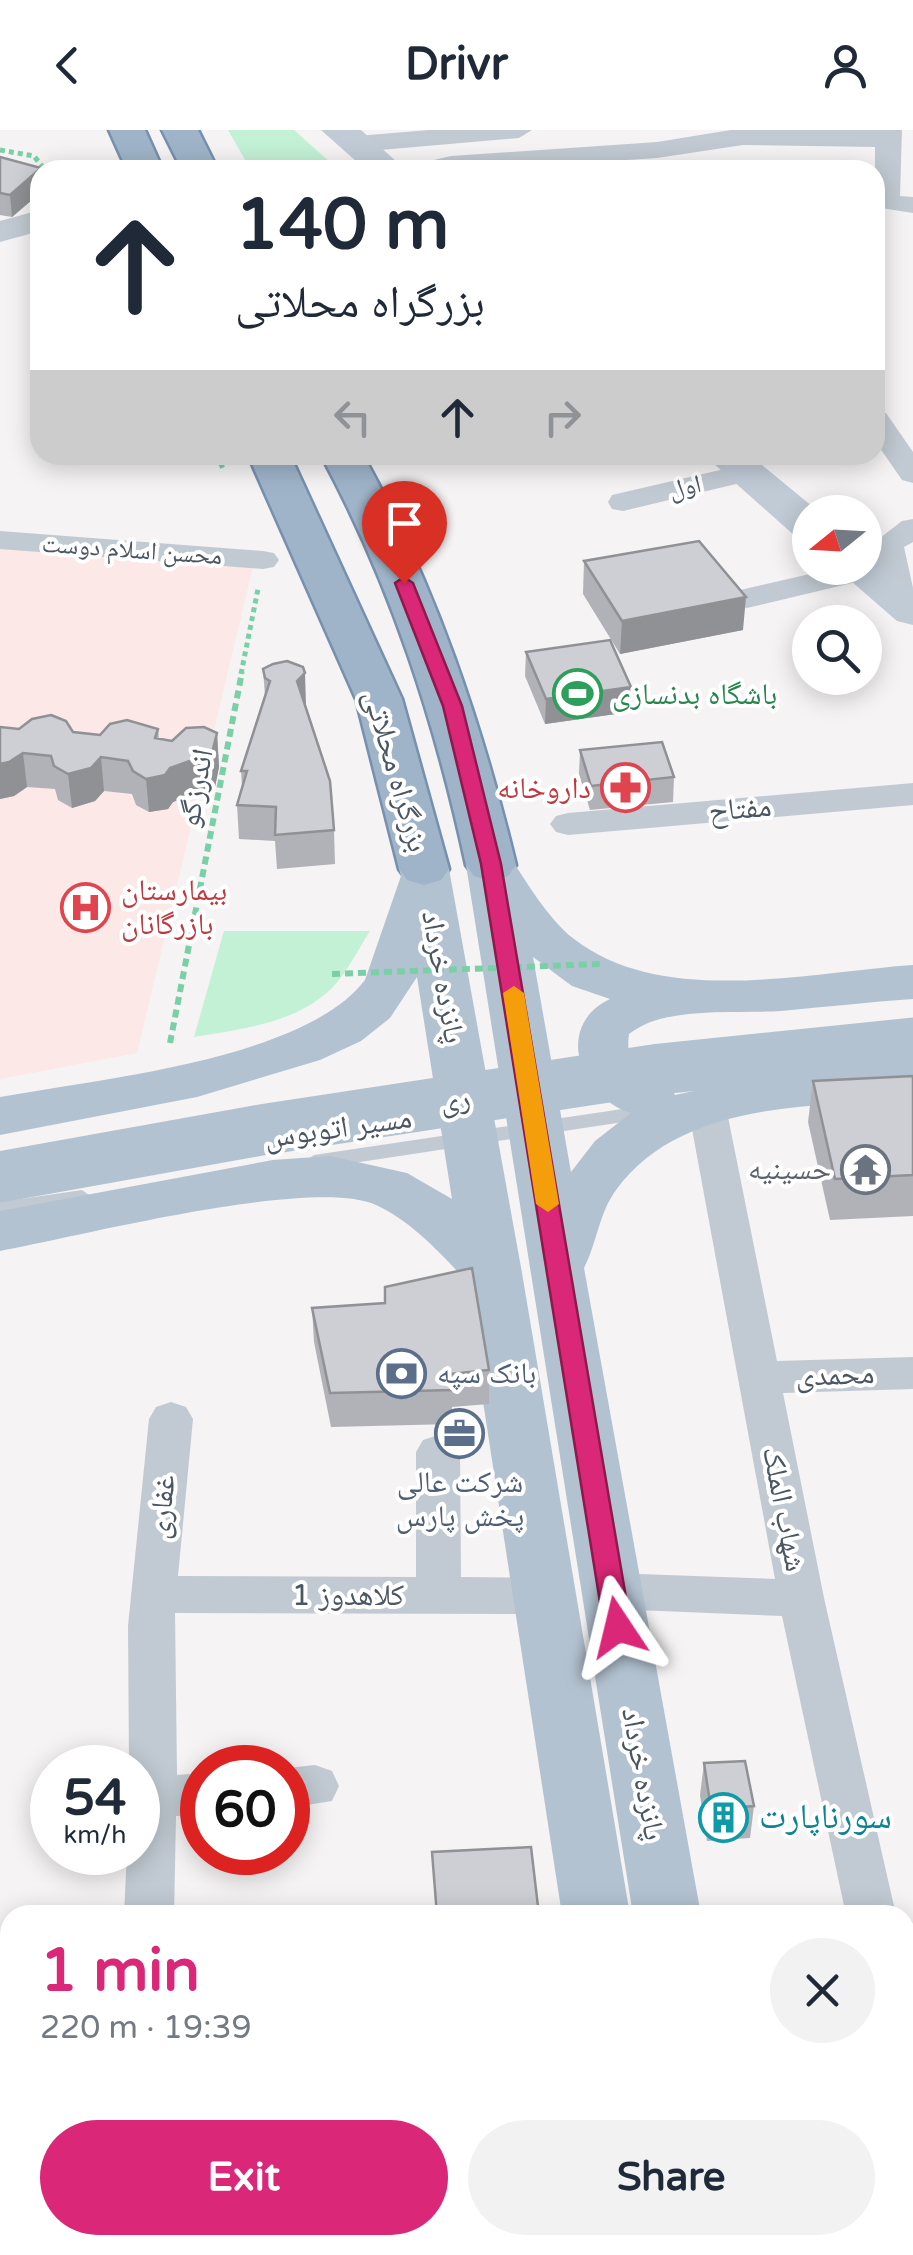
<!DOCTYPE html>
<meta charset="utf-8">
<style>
body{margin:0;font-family:"Varela Round","Noto Naskh Arabic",sans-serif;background:#f2f2f3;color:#1f2937;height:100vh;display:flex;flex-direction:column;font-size:38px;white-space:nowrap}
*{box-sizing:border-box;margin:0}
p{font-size:32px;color:#747a83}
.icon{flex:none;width:55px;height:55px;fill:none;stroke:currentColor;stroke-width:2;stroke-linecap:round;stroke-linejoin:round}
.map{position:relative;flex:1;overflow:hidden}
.panel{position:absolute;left:0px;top:1775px;width:915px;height:350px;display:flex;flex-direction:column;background:#fff;border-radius:30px 30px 0 0;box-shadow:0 5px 25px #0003}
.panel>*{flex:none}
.hud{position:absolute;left:30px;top:30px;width:855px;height:305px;border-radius:30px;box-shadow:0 5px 25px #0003;background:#fff;color:#1f2937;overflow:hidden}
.needle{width:65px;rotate:252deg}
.controls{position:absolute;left:792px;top:365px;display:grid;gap:20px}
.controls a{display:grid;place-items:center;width:90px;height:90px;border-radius:50%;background:#fff;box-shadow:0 5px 25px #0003;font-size:50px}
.speed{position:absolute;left:30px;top:1615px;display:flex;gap:20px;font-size:50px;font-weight:700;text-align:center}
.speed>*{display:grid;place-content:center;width:130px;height:130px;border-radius:50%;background:#fff;box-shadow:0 5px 25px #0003;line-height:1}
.speed small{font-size:25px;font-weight:400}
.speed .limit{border:15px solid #d22;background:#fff;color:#111}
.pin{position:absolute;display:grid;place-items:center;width:85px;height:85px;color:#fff;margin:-102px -42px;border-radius:50% 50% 50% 0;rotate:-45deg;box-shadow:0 0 10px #0007}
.pin .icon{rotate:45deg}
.me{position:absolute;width:110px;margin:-55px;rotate:350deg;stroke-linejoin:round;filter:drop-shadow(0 0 8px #0008)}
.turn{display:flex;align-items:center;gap:35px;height:210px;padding:0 40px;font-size:45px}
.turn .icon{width:130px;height:130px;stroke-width:2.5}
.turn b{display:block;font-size:70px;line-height:85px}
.lanes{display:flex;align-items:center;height:95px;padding:0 40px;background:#0003;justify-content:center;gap:50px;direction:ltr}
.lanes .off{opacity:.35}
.round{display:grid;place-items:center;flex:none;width:105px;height:105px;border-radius:52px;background:#f2f2f3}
.summary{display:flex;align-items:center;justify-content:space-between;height:170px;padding:0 40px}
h1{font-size:60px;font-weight:700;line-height:75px;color:#db2777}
.action{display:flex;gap:20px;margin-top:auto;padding:20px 40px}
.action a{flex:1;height:115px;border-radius:60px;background:#db2777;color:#fff;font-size:40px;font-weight:700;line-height:115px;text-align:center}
.action a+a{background:#f2f2f3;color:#1f2937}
header{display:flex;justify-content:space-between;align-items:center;height:130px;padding:0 40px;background:#fff;font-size:45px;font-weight:700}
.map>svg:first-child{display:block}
</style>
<header><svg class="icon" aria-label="back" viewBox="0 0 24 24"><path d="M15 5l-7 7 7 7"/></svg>Drivr<svg class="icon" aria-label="person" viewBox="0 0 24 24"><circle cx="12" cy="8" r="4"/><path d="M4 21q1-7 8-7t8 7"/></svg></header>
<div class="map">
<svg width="913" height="2125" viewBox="0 0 913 2125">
<rect width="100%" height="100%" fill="#f5f3f3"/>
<polygon fill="#fce8e6" points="0,415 254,432 137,923 0,949"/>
<g fill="#c3f1d5">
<polygon points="228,0 294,0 339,40 251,40"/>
<path d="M 224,801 L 370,801 C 358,820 346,844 331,859 C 294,894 241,899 194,907 Z"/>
</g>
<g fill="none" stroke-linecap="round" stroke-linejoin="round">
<defs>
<g id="trunk">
<polygon points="109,0 145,0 163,40 127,40"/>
<polygon points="162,0 198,0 218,40 182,40"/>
<polygon points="248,325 290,325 402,569 449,739 441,750 424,755 407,750 399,739 356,569"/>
<path d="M 321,325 L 363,325 C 435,455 481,591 516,735 L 508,746 L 491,751 L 474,746 L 466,735 C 435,591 391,455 321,325 Z"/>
</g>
</defs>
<use href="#trunk" stroke="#7690ad" stroke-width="5"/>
<g stroke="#7ad0a6" stroke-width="5" stroke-dasharray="5 4" stroke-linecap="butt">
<polyline points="0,20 34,26 45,40"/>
<polyline points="217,325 224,341"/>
<polyline points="241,544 258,459"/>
</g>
<polyline stroke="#7ad0a6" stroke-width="6" stroke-dasharray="8 5" stroke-linecap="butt" points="170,913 242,542"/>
<g fill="#c1cad2" fill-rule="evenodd">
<polygon points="656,974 666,981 663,986 314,1039 304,1032 314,1025"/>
<polygon points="82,1060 92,1067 89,1072 0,1086 0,1072"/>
</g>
<g fill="#c1cad2" fill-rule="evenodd">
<polygon points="429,0 532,0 519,8 357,22 344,14 357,6"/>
<polygon points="731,0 902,0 900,66 913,67 913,83 875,77 875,17 743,15 657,28 479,40 413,40 417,34 451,26 657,12"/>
<polygon points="875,280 886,283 913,322 913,353 902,350 875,311"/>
<polygon points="746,334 757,337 761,343 757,349 623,381 612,379 608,372 612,365"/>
<polygon points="913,389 913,412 904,417 913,458 911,480 889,480 878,441 873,448 747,478 736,475 731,468 736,461 836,438 865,438 865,432 878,440 872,414 902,391"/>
<polygon points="0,401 263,421 274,423 279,430 274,437 263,439 0,419"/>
<polygon points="913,653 913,675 568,705 556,702 550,694 556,686 568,683"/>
<polygon points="706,958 720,962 725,972 777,1231 913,1227 913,1259 783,1263 824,1468 896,1785 846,1785 782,1486 611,1479 595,1474 588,1461 595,1448 611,1443 775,1449 687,972 692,962"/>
<polygon points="171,1272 186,1277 193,1289 178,1446 416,1447 416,1322 423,1310 438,1305 453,1310 460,1322 461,1447 542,1448 558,1453 565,1466 558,1479 542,1484 175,1483 177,1645 202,1643 202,1685 176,1686 174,1785 124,1785 127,1722 138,1722 138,1638 129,1638 128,1496 149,1289 156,1277"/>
<polygon points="315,1635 332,1641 339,1656 332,1671 288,1678 288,1638"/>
<polygon points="0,1856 10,1857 10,1903 0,1902"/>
<polygon points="913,1864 913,1910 905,1911 905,1865"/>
<polygon points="905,2040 913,2044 913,2103 905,2100"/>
<polygon points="250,2115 355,2115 358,2122 246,2125"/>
</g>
<polygon fill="#c1cad2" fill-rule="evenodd" points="40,80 40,101 0,112 0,91"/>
<g fill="#c1cbd6" fill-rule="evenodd">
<polygon points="321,0 361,0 406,40 366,40"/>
<polygon points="704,325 750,325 819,382 810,382 810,410 795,406"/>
<polygon points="865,427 873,429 913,460 913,495 897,491 836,438 865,438"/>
</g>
<g fill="#b3c2d1" fill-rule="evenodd">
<path d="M 491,719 L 508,724 C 527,752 547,788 574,809 C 663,878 809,842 913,835 L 913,869 C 869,872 825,877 781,881 C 737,884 665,875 629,904 C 624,935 644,949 671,957 L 675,965 L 755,948 L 913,934 L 913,970 C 812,976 681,971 616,1060 C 599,1083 597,1113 584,1138 L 701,1785 L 633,1785 L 466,735 L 474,724 ZM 533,827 L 572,856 L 610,869 C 553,896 580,968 631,983 L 595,1011 L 571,1042 Z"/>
<path d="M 424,723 L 441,728 L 449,739 L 522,1143 L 630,1785 L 562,1785 L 464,1148 C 437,1120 412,1092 376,1075 C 313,1046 77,1107 0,1121 L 0,1081 L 273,1030 L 330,1026 L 407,1043 L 452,1069 L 417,847 L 390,888 L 361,911 L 320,930 L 197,967 L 0,1005 L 0,967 C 97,949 304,930 365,850 L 401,746 L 399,739 L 407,728 Z"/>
<polygon points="616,2115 690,2115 692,2125 618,2125"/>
<polygon points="692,2115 766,2115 768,2125 694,2125"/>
</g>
<use href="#trunk" fill="#9fb4c9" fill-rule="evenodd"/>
<polyline stroke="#7ad0a6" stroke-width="6" stroke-dasharray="8 5" stroke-linecap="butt" points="332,844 601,834"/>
<polyline stroke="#b3c2d1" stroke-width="51" points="0,1047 261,1000 660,939 913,913"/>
</g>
<g fill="#b0b2b7">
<polygon points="0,27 41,38 40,63 12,87 0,85"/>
<polygon points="584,431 743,500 620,524 583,464"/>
<polygon points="526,522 630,582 545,594 525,546"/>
<polygon points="263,539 306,577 334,700 335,734 277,739 275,711 239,709 237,675 242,657 241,641 265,566"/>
<polygon points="0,597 100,605 158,599 159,609 172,611 217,603 219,637 215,657 173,672 168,679 149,682 136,675 132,664 104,661 95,671 72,678 58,670 55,659 27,657 14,666 0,669"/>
<polygon points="580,620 674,647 673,672 590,680 579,644"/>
<polygon points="913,946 913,1086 830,1090 808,992 813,951"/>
<polygon points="312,1178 489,1240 489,1274 452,1277 452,1294 331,1297 314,1212"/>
<polygon points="704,1633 754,1676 750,1708 707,1711 700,1665"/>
<polygon points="432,1722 539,1785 436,1785"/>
</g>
<g fill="#909195">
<polygon points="41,38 40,63 12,87 10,65"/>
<polygon points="746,467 743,500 620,524 622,491"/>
<polygon points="305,543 306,576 297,551"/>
<polygon points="631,557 630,582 545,594 546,569"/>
<polygon points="217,603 219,637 215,657 173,672 168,679 149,682 146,649 170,638"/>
<polygon points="23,623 27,657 14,666 0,669 0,634"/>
<polygon points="101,627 104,661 95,671 72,678 68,644"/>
</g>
<g fill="#cdcfd5" stroke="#909195" stroke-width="2.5">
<polygon points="0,27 41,38 10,65 0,63"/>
<polygon points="699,411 746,467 622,491 584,431"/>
<polygon points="610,510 631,557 546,569 526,522"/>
<polygon points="287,531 303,537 305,543 297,551 330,651 334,700 275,705 276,677 237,675 247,641 241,641 270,551 265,548 263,539 273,534"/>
<polygon points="51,585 66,591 73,602 100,605 110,594 127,590 158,599 155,608 172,611 186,598 204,597 217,603 212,623 170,638 165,645 146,649 133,641 128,631 101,627 91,638 68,644 54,636 51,626 23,623 9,632 0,634 0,597 19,599 32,589"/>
<polygon points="662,612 674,647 591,656 580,620"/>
<polygon points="913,946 913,1045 835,1049 813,951"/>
<polygon points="472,1138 489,1240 449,1244 452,1260 330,1263 312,1178 385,1173 385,1157"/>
<polygon points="745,1631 754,1676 711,1679 704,1633"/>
<polygon points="531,1717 539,1785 437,1785 432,1722"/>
</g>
<polygon fill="#db2777" stroke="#8e194d" stroke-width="2.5" points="404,447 413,453 462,576 501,734 631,1497 627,1505 618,1508 608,1505 604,1497 481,734 443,576 395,453"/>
<polygon fill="#f59e0b" points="514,856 524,863 559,1074 548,1082 536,1074 503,863"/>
<defs>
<symbol id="stadium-ring" viewBox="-11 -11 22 22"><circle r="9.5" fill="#fff" stroke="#2e9e5b" stroke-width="1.5"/><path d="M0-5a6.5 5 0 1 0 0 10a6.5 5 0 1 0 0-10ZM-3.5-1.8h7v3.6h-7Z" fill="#2e9e5b"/></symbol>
<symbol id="pharmacy-ring" viewBox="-11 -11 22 22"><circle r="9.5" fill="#fff" stroke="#e0444e" stroke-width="1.5"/><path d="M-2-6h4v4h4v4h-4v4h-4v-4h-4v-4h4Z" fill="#e0444e"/></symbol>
<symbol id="hospital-ring" viewBox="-11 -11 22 22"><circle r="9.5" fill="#fff" stroke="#e0444e" stroke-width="1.5"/><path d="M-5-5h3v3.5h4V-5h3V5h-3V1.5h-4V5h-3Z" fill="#e0444e"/></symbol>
<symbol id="temple-ring" viewBox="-11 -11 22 22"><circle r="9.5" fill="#fff" stroke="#6b7280" stroke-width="1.5"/><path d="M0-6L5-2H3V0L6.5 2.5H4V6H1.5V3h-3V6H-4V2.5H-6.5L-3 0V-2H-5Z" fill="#6b7280"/></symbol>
<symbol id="bank-ring" viewBox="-11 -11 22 22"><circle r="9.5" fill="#fff" stroke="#5c6f8a" stroke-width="1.5"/><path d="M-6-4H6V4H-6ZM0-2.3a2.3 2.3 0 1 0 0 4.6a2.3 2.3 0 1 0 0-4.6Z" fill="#5c6f8a"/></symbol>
<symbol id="office-ring" viewBox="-11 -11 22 22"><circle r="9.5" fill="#fff" stroke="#5c6f8a" stroke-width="1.5"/><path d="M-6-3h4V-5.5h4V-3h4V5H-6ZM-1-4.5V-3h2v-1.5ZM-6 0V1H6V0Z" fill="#5c6f8a"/></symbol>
<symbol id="building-ring" viewBox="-11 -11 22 22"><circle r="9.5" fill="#fff" stroke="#0f9aa8" stroke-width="1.5"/><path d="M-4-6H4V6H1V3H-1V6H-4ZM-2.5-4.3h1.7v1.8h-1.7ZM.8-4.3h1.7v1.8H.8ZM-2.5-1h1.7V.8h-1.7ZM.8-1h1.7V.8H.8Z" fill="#0f9aa8"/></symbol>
</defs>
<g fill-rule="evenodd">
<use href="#stadium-ring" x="550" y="536" width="55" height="55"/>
<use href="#pharmacy-ring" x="598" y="630" width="55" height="55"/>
<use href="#hospital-ring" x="58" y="750" width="55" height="55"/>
<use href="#temple-ring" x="838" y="1012" width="55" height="55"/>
<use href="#bank-ring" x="374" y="1216" width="55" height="55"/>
<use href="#office-ring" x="432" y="1276" width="55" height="55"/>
<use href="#building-ring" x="696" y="1660" width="55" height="55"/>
</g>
<g text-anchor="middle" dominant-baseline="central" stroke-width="8" stroke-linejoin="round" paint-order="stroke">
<g font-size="25" fill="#4a5661" stroke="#fff">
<text transform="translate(685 357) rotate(-13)">اول</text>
<text transform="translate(132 420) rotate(4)">محسن اسلام دوست</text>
</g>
<g font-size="30" fill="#27864d" stroke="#fff" text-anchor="start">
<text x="612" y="564">باشگاه بدنسازی</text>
</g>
<g font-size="30" fill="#4a5661" stroke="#fff">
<text transform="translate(396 641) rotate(74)">بزرگراه محلاتی</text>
<text transform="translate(196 658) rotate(-79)">اندرزگو</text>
<text transform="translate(740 679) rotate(-5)">مفتاح</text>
<text transform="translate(443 847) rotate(80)">پانزده خرداد</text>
<text transform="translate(455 970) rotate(-9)">ری</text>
<text transform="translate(338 998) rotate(-8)">مسیر اتوبوس</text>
<text transform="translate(835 1245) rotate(-2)">محمدی</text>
<text transform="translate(162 1377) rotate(-84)">غفاری</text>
<text transform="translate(784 1379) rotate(79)">شهاب الملک</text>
<text x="348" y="1465">کلاهدوز 1</text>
<text transform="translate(643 1644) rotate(80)">پانزده خرداد</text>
</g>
<g font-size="30" fill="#be3a42" stroke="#fff" text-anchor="end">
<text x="591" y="658">داروخانه</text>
<text x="121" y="760" text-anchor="start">بیمارستان<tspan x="121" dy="34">بازرگانان</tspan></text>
</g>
<g font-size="30" fill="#5b616d" stroke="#fff" text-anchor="end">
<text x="831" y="1039">حسینیه</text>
</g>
<g font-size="30" fill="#4e5e75" stroke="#fff" text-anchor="start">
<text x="437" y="1243">بانک سپه</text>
<text x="460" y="1352" text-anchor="middle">شرکت عالی<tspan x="460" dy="34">پخش پارس</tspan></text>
</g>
<g font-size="35" fill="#0d838f" stroke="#fff" text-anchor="start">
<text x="759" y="1687">سورناپارت</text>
</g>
</g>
</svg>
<div class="controls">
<a><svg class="needle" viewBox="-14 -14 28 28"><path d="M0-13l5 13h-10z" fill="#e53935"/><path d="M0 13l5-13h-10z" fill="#747a83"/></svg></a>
<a><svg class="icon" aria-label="search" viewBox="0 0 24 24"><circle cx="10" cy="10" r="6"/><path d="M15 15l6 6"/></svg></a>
</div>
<div class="speed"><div>54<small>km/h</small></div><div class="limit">60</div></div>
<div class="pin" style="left:404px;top:453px;background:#d93025"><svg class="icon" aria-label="arrive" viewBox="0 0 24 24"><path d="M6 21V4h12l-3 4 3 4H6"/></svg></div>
<svg class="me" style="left:618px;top:1497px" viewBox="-20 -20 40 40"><path d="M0-17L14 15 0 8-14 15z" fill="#db2777" stroke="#fff" stroke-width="4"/></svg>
<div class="hud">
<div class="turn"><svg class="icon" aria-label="ahead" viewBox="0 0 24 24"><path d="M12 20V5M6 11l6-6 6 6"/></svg><div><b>140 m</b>بزرگراه محلاتی</div></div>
<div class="lanes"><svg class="icon off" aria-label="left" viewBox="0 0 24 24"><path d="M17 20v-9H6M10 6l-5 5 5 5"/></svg><svg class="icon" aria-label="ahead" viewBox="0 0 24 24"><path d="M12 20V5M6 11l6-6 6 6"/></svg><svg class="icon off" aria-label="right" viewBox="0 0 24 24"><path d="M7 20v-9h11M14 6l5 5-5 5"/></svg></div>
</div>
<section class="panel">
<div class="summary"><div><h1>1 min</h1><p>220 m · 19:39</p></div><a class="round"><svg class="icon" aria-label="close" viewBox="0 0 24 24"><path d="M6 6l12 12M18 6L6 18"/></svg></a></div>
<div class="action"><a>Exit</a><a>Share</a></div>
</section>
</div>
